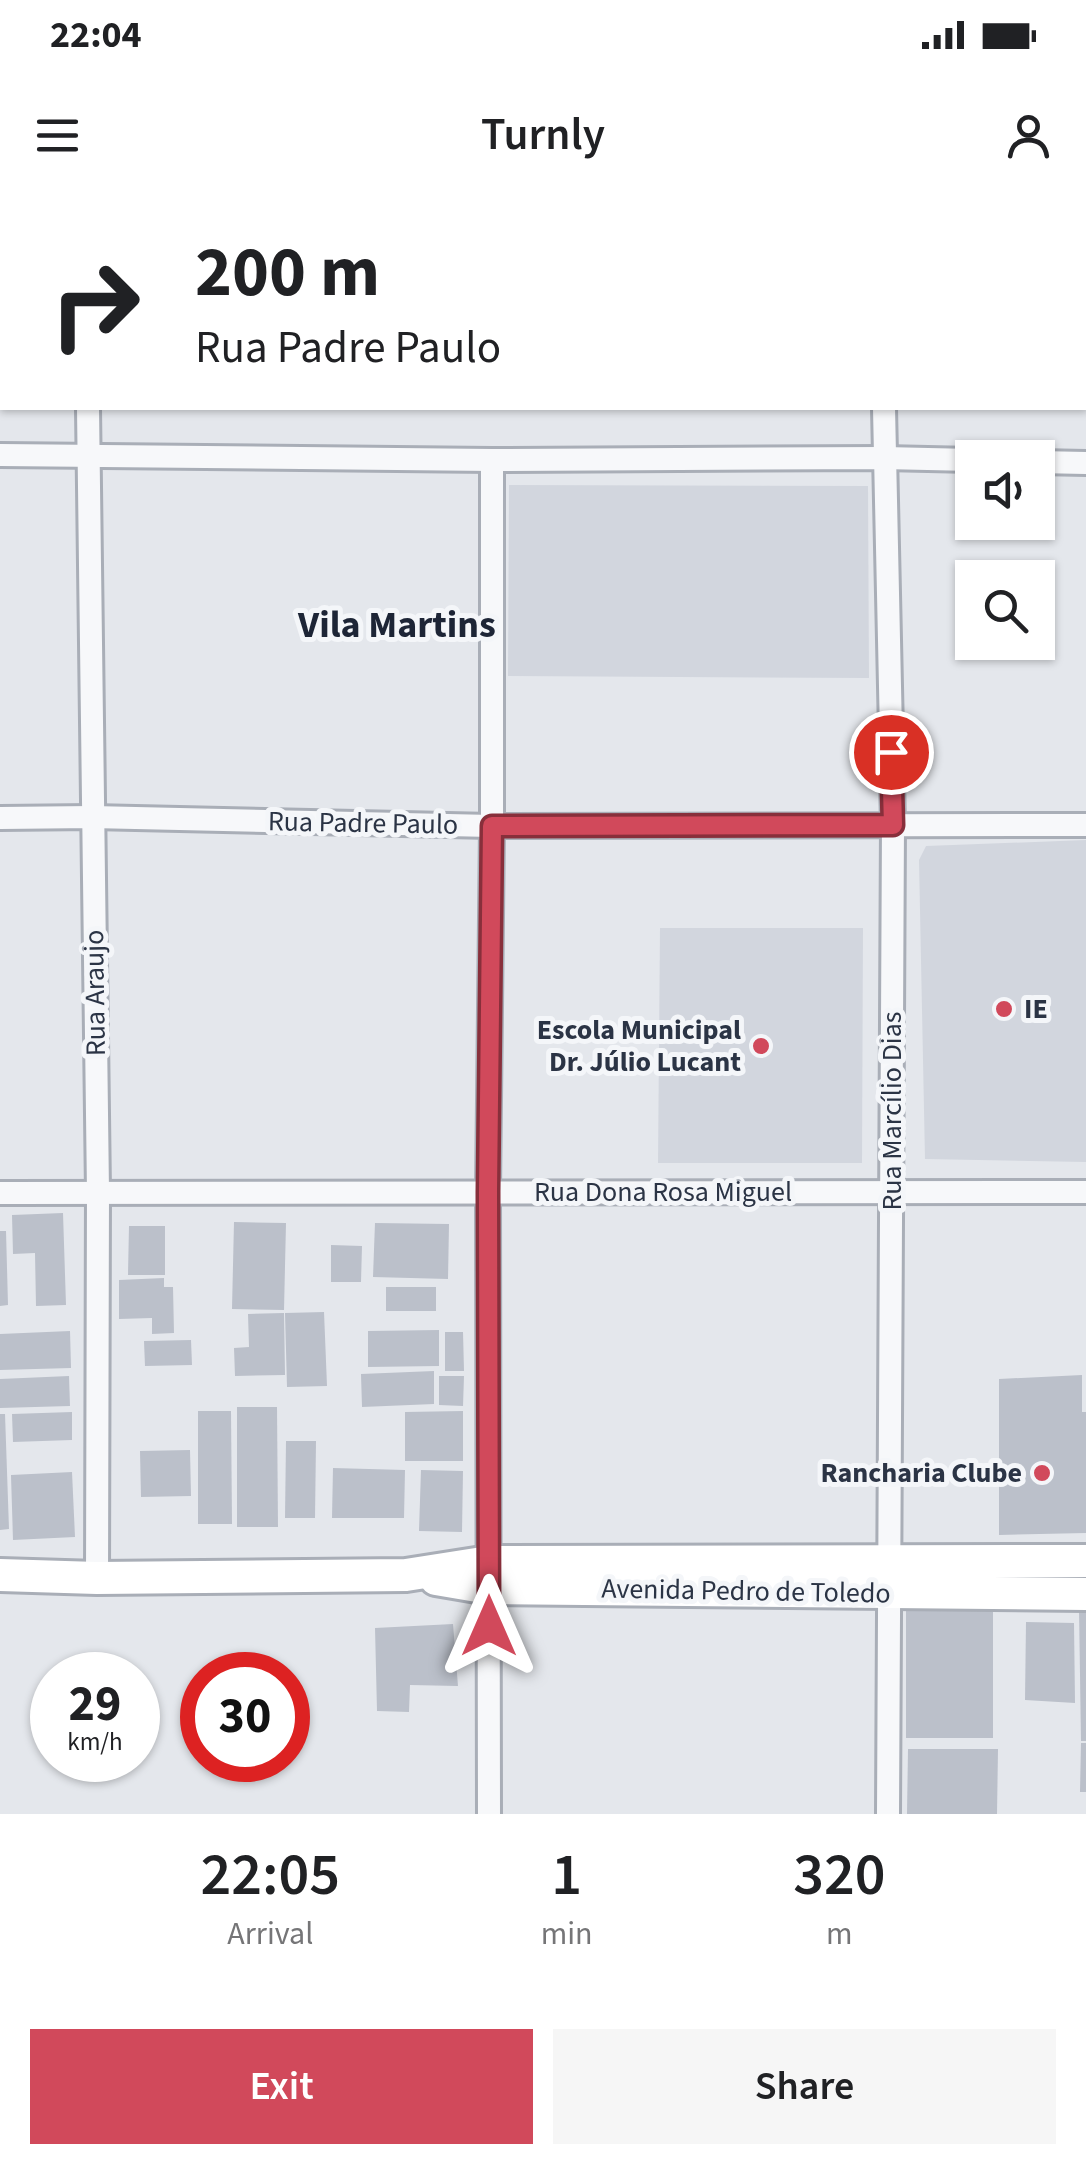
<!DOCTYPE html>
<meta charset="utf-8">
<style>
body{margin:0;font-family:"Source Sans 3",sans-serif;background:#f6f6f6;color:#202124;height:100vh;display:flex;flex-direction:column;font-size:38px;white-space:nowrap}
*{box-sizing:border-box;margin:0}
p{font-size:32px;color:#757577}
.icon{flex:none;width:55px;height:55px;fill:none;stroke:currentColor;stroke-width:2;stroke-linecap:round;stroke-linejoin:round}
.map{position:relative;height:1614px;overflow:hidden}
.side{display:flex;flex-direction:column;background:#fff;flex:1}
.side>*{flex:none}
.banner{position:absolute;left:0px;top:0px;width:1088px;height:210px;box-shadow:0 2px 8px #0004;background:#fff;color:#202124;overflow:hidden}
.buttons{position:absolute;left:955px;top:240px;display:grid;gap:20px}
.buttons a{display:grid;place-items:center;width:100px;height:100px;border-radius:0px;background:#fff;box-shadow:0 2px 8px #0004;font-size:50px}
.speed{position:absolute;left:30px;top:1452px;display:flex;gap:20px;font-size:50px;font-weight:700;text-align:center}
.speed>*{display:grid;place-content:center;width:130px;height:130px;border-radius:50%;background:#fff;box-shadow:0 2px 8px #0004;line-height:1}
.speed small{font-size:25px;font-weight:400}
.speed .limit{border:15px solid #d22;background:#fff;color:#111}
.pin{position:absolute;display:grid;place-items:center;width:85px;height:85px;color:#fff;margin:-42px;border:5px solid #fff;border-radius:50%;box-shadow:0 2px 10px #0007}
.me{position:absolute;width:110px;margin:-55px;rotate:0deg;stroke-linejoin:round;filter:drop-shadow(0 0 8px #0008)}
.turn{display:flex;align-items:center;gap:35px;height:210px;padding:0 30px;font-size:45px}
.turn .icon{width:130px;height:130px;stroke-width:2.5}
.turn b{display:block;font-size:70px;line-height:85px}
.eta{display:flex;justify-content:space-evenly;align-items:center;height:170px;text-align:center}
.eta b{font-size:60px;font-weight:600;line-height:70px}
.cta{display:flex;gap:20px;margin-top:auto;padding:20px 30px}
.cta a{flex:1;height:115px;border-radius:0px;background:#d1495b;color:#fff;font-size:40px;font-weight:600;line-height:115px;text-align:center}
.cta a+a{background:#f6f6f6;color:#202124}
.status{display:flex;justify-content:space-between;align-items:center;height:70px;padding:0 50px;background:#fff;direction:ltr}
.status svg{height:28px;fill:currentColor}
header{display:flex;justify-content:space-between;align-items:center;height:130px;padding:0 30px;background:#fff;font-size:45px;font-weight:600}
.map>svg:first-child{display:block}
</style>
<div class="status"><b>22:04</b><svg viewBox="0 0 49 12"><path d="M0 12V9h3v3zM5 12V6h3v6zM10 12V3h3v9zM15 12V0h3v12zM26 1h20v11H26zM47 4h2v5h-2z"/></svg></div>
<header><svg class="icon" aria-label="menu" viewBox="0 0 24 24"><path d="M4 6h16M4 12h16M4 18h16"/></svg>Turnly<svg class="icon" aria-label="person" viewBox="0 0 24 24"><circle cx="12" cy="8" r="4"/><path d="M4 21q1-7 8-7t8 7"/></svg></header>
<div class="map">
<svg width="1086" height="1614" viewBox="0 0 1086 1614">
<rect width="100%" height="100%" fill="#e4e7ec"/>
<g fill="#d2d6de">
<polygon points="509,285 868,286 869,478 508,476"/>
<polygon points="1086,640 1086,962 925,959 919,660 926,646"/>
<polygon points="660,728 863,728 862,963 658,963"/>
</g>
<g fill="#bbc0ca">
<polygon points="63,1013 66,1105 36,1106 35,1053 13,1054 12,1015"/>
<polygon points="234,1022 286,1023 284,1110 232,1109"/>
<polygon points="375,1023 449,1024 448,1079 373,1077"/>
<polygon points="129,1026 165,1026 165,1075 128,1075"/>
<polygon points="0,1031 6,1031 8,1105 0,1106"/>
<polygon points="331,1045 362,1046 361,1082 331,1082"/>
<polygon points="164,1078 164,1087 173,1087 174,1133 152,1134 152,1118 119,1119 119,1080"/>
<rect x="386" y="1087" width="50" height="24"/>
<polygon points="324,1112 327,1186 287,1187 285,1113"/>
<polygon points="284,1113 285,1175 235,1176 234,1148 249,1147 248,1114"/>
<polygon points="439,1130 439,1166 368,1167 368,1131"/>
<polygon points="70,1131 71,1168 0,1170 0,1134"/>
<polygon points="445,1132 463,1132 464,1171 445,1171"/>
<polygon points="191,1140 192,1165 145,1166 144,1141"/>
<polygon points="434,1171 434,1204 362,1207 361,1174"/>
<polygon points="1082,1175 1082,1212 1086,1212 1086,1333 999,1335 999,1179"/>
<polygon points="69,1176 70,1206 0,1208 0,1179"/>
<polygon points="439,1176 464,1176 463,1206 439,1205"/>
<polygon points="237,1207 277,1207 278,1327 237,1327"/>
<polygon points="198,1211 231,1211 232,1324 198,1324"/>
<polygon points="463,1211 463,1261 405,1261 405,1212"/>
<polygon points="72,1212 72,1240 13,1242 12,1214"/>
<polygon points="0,1214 5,1214 9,1329 0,1330"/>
<polygon points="286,1241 316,1241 315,1318 285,1318"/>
<polygon points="190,1250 191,1296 141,1297 140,1251"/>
<polygon points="333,1268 405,1270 404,1318 332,1318"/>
<polygon points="421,1270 463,1271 462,1332 419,1331"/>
<polygon points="72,1272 75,1337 13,1340 11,1275"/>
<rect x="906" y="1405" width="87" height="133"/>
<polygon points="1079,1408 1086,1408 1086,1541 1081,1541"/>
<polygon points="1026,1422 1074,1423 1075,1503 1025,1500"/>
<polygon points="453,1424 458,1486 410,1485 409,1512 377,1511 375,1428"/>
<polygon points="1081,1543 1086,1543 1086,1592 1080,1592"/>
<polygon points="908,1549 998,1549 997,1614 907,1614"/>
</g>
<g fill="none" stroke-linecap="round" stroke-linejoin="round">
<defs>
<g id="street">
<polyline points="88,2 88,0"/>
<polyline points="886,2 886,0"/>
<polyline points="88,208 98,992 97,1378"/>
<polyline points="884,208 893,625 888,1614"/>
<polyline points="0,255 492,260 884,258 972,260"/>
<polyline points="1038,262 1086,263"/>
<polyline points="0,618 92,617 492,626 1086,625"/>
<polyline points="0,993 1086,992"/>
<polyline points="489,1614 488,992 492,626 492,260"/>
</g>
<g id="secondary">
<polyline points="0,1375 97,1378 406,1375 489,1362 1086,1361"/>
<polyline points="436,1379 489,1388 1086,1394"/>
</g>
</defs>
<use href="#street" stroke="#a9aeb7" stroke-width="28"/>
<use href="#secondary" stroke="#a9aeb7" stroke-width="38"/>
<use href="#street" stroke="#f7f8fa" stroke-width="22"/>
<use href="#secondary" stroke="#fff" stroke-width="32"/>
</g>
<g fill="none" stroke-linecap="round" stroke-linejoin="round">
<defs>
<polyline id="route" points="489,1426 488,992 492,626 893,625 891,552"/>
</defs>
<use href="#route" stroke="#882f3b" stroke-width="25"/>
<use href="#route" stroke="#d1495b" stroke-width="18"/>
</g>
<g fill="#d1495b" stroke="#f4f6f9" stroke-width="4">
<circle cx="1004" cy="809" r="10"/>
<circle cx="761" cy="846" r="10"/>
<circle cx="1042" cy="1273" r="10"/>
</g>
<g text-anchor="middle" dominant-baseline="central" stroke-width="10" stroke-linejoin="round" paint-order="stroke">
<g font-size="28" fill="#2b3445" stroke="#f4f6f9">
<text transform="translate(363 623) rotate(1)">Rua Padre Paulo</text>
<text transform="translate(95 793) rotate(-91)">Rua Araujo</text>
<text transform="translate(892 911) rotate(-90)">Rua Marcílio Dias</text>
<text x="663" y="992">Rua Dona Rosa Miguel</text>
<text transform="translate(746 1391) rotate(1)">Avenida Pedro de Toledo</text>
</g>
<g font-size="28" font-weight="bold" fill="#2b3445" stroke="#f4f6f9" text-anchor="end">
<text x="1024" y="809" text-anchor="start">IE</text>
<text x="741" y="830">Escola Municipal<tspan x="741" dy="32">Dr. Júlio Lucant</tspan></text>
<text x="1022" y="1273">Rancharia Clube</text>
</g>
<g font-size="38" font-weight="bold" fill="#1d2536" stroke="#f4f6f9">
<text x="397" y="425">Vila Martins</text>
</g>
</g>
</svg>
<div class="buttons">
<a><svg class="icon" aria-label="sound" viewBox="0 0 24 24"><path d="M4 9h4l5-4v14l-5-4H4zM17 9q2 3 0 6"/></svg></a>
<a><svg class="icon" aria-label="search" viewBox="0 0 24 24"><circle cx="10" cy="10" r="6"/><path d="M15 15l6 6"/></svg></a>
</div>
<div class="speed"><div>29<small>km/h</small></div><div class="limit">30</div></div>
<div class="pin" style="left:891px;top:552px;background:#d93025"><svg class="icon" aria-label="arrive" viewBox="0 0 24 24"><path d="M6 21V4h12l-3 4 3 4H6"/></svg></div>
<svg class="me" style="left:489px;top:1426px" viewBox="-20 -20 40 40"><path d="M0-17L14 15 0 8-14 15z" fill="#d1495b" stroke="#fff" stroke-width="4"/></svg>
<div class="banner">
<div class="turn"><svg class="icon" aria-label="right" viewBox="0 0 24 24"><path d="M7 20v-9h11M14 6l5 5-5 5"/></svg><div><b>200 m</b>Rua Padre Paulo</div></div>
</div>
</div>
<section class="side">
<div class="eta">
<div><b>22:05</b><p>Arrival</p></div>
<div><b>1</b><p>min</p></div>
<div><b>320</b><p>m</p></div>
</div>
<div class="cta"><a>Exit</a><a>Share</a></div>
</section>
